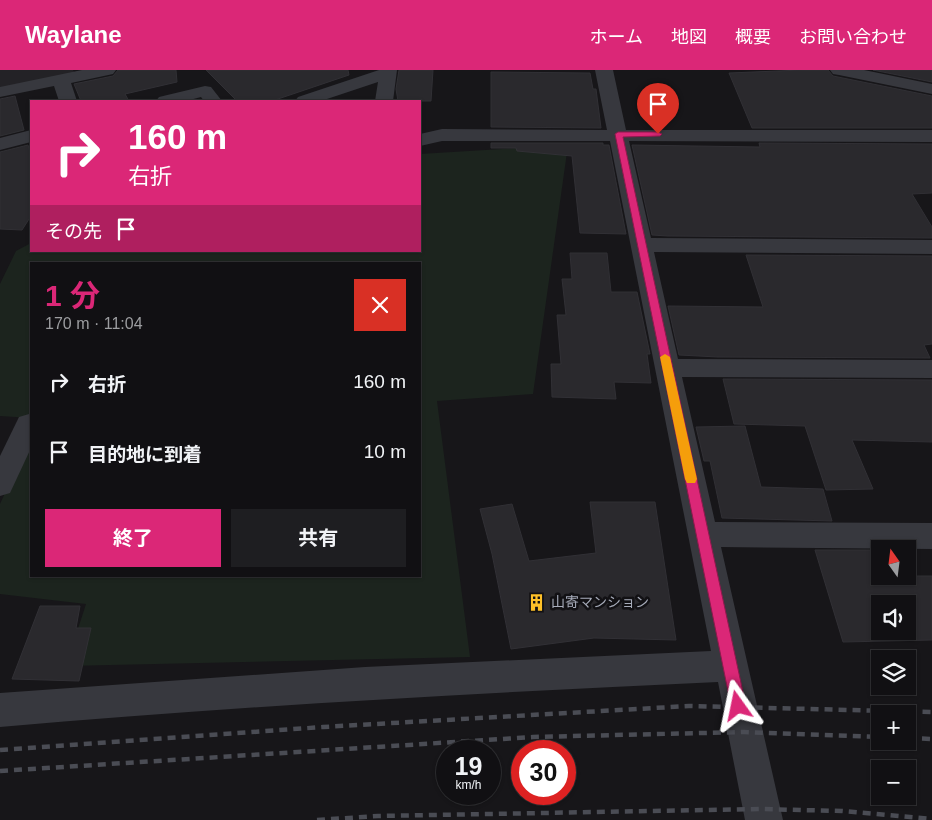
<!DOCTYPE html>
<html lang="ja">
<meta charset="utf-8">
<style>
body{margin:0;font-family:Helvetica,"Noto Sans JP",sans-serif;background:#1e1e21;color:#f1f3f6;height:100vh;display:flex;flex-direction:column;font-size:19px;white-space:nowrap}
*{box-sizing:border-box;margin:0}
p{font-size:16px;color:#9c9da0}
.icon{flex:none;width:28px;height:28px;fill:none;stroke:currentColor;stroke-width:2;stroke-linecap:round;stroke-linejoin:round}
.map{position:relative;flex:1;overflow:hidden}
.sheet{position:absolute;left:30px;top:192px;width:391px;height:315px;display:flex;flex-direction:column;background:#111013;border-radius:0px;box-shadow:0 1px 4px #0004,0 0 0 1px #303033}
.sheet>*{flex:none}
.top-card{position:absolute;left:30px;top:30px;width:391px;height:152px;border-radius:0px;box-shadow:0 1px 4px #0004,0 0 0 1px #303033;background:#db2777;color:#fff;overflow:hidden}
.needle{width:32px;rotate:346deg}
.tools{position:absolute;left:871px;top:470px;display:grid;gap:10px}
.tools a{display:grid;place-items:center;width:45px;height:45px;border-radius:0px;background:#111013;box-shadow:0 1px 4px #0004,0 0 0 1px #303033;font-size:25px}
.speed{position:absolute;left:436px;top:670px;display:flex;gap:10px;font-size:25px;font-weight:700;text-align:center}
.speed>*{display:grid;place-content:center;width:65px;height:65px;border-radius:50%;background:#111013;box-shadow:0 1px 4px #0004,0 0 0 1px #303033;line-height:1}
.speed small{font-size:12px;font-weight:400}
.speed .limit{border:8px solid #d22;background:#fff;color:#111}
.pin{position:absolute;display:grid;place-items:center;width:42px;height:42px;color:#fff;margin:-51px -21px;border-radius:50% 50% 50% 0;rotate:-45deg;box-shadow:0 0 5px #0007}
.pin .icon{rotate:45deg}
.me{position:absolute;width:55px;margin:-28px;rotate:348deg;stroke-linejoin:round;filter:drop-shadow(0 0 4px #0008)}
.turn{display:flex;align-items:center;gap:18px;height:105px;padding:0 15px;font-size:22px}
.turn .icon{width:65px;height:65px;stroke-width:2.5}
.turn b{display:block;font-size:35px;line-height:42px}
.then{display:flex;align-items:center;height:48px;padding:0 15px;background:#0003;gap:10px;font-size:19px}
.round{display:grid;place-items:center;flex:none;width:52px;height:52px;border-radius:0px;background:#1e1e21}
.headline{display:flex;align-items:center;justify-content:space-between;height:85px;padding:0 15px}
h1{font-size:30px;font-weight:700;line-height:38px;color:#db2777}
.action{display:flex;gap:10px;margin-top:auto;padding:10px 15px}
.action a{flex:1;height:58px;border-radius:0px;background:#db2777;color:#fff;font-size:20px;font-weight:700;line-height:58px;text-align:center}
.action a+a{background:#1e1e21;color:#f1f3f6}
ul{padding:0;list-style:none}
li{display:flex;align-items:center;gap:15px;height:70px;padding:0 15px}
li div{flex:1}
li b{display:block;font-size:19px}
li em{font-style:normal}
header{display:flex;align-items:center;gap:30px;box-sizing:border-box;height:70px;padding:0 25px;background:#db2777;color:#fff}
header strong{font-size:24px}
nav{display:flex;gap:28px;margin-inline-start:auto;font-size:18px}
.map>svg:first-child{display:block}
</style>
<header>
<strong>Waylane</strong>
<nav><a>ホーム</a><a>地図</a><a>概要</a><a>お問い合わせ</a></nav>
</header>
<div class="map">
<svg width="932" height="750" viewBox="0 0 932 750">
<rect width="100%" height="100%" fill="#171619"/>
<polygon fill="#232226" points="0,0 73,0 75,4 0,19"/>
<polygon fill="#1c241e" points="568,75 533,324 437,331 470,587 66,596 86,534 0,524 0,434 31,366 31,506 420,506 420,194 31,194 31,348 0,346 0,214 16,181 31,173 31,181 420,181 420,84"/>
<g fill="#2a292d" stroke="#313035" fill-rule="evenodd">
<polygon points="118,0 176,0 177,12 125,24 129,31 81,31 74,14 113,6"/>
<polygon points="206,0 348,0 349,5 272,31 237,31"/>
<polygon points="399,0 433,0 431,31 398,31 396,19"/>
<polygon points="802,0 828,0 833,6 932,26 932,58 752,58 729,3"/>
<polygon points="873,0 932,0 932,12"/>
<polygon points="491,2 590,3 593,19 596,19 601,58 491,57"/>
<polygon points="15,26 24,60 0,66 0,29"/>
<polygon points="491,73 603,73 603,75 609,75 626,164 580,163 572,86 517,81 516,78 491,78"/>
<polygon points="759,73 932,74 932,123 912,124 932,157 932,168 668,166 652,165 632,75 760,77"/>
<polygon points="28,75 31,86 31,146 22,160 0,159 0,82"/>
<polygon points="570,183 607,183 611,222 637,222 650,284 647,284 651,313 614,312 616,329 552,327 551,294 561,294 557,245 566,245 562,209 572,209"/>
<polygon points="746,185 932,186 932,274 924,275 930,288 718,287 679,285 668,236 763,237"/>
<polygon points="723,309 932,310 932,372 852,370 873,419 826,420 805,356 734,354"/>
<polygon points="745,356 761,417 823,419 832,451 722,448 710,391 704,391 696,357"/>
<polygon points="590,432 655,432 676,570 594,568 511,579 492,484 480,439 512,434 529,491 596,483"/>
<path d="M 815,480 L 880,480 L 880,506 L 932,506 L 932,570 L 843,572 ZM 880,534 L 908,534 L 908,561 L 880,561 Z"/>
<polygon points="40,536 80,536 76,558 91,558 79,611 12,609"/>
</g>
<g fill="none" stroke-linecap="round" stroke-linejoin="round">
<g fill="#37383e" fill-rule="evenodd">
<polygon points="82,0 116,0 113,4 71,13 77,31 59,31 54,16 0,27 0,17"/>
<polygon points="379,0 397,0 393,31 375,31 378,12 321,31 295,31 298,27"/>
<path d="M 595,0 L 613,0 L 626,60 L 932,60 L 932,72 L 629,71 L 651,168 L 932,170 L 932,184 L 654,182 L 678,289 L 932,290 L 932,308 L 682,307 L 715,452 L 932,453 L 932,479 L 721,477 L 783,750 L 745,750 L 718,612 C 478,623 239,636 0,657 L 0,623 L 365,597 L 711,581 L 610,71 L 442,71 L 420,76 L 420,64 L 442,59 L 607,60 Z"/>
<polygon points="830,0 864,0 932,14 932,24 839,5 833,4"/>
<polygon points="205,16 211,17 222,31 204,31 201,27 186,31 156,31 159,27"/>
<polygon points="31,60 31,72 0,80 0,68"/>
<polygon points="29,344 31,345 31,378 10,423 0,426 0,386 19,347"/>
</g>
<g stroke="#4a4c54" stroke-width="4.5" stroke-dasharray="8 6" stroke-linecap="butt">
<polyline points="908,668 932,669"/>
<polyline points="0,680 323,657 689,636 932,642"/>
<polyline points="0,701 533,667 744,662 880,667"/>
<polyline points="317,750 378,746 761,739 842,741 932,749"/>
</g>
</g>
<polygon fill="#db2777" stroke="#8e194d" points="658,62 662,64 660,66 623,67 746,636 744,641 738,643 733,641 731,636 615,64 618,62"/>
<polygon fill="#f59e0b" points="665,284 670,287 697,409 695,413 687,413 685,409 660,287"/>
<defs>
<symbol id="building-bare" viewBox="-9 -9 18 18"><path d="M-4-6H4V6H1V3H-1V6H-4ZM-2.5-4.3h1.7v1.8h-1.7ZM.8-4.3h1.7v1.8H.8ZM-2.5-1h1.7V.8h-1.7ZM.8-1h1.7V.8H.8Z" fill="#ffc128" stroke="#121114" stroke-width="2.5" paint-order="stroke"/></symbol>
</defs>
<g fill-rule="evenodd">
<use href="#building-bare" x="524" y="520" width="25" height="25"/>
</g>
<g text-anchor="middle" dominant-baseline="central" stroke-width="5" stroke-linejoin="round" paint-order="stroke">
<g font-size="14" fill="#a7acba" stroke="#121114" text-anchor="start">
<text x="551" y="532">山寄マンション</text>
</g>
</g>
</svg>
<div class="tools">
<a><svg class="needle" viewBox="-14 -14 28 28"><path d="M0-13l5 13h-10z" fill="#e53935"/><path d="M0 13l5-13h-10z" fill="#9c9da0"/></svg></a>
<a><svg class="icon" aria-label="sound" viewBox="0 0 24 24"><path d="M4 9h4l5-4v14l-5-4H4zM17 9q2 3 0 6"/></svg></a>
<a><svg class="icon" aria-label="layers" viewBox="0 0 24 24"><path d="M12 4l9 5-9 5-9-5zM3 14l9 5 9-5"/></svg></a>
<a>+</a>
<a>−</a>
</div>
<div class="speed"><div>19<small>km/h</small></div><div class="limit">30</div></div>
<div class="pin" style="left:658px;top:64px;background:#d93025"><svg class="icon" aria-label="arrive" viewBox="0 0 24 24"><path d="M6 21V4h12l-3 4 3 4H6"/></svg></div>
<svg class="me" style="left:738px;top:636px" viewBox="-20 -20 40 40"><path d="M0-17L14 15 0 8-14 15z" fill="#db2777" stroke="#fff" stroke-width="4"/></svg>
<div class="top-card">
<div class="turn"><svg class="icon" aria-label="right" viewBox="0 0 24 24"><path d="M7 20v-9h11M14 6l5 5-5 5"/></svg><div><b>160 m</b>右折</div></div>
<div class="then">その先<svg class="icon" aria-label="arrive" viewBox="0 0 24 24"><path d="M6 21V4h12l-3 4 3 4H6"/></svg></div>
</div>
<section class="sheet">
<div class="headline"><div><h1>1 分</h1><p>170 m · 11:04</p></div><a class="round" style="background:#d93025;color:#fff"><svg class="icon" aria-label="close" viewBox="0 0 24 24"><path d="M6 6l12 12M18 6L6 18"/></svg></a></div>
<ul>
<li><svg class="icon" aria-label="right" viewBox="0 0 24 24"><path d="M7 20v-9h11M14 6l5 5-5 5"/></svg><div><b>右折</b></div><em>160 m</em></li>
<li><svg class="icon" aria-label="arrive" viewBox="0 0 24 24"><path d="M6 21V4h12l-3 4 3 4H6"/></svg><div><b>目的地に到着</b></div><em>10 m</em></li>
</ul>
<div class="action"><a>終了</a><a>共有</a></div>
</section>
</div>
